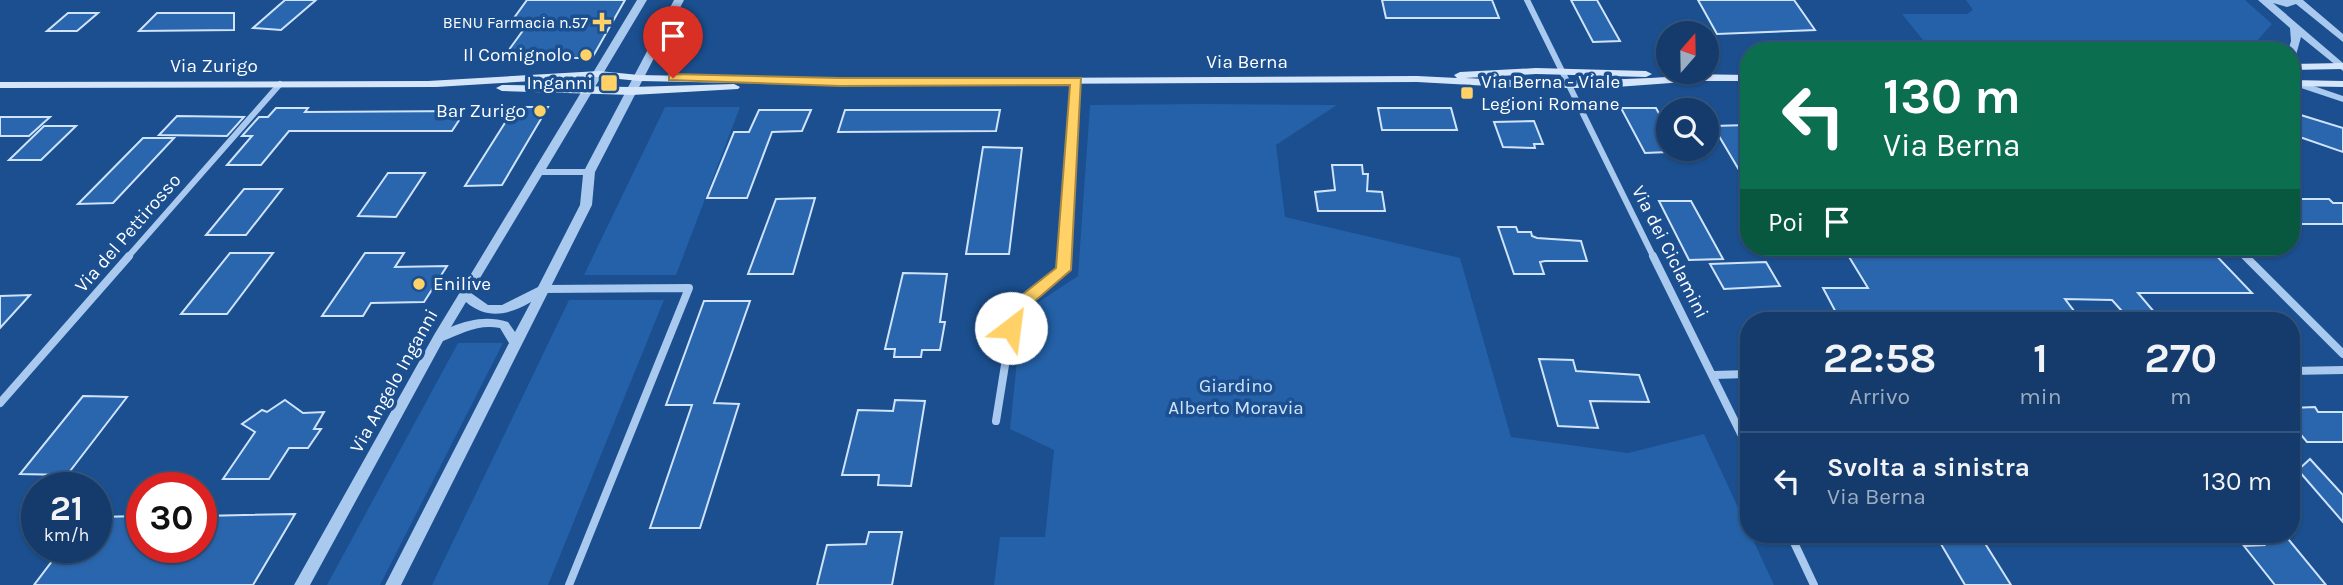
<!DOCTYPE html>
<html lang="it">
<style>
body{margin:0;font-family:Karla,sans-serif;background:#214673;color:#f1f3f6;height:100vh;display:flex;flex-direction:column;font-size:26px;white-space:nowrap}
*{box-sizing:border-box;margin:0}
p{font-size:23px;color:#9dadc1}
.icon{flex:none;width:38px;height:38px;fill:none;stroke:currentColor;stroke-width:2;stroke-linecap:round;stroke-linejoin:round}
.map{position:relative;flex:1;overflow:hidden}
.details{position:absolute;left:1740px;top:312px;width:560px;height:231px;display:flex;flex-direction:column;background:#143b6b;border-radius:28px;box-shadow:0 2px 5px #0004,0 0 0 2px #33557e}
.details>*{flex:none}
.guide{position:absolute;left:1740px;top:42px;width:560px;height:214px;border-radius:28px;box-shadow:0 2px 5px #0004,0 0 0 2px #33557e;background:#0b6e4f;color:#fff;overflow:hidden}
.needle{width:46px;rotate:20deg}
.fabs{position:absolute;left:1656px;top:21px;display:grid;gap:14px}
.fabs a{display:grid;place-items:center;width:63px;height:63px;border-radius:50%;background:#143b6b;box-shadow:0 2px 5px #0004,0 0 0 2px #33557e;font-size:35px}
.speed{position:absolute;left:21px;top:472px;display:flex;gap:14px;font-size:35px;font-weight:700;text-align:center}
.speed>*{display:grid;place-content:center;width:91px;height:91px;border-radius:50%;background:#143b6b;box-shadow:0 2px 5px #0004,0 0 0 2px #33557e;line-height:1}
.speed small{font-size:18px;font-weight:400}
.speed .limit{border:10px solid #d22;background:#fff;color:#111}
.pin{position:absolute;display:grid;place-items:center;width:60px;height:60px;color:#fff;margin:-72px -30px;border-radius:50% 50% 50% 0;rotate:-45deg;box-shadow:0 0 7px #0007}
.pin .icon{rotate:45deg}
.me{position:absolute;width:77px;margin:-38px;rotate:30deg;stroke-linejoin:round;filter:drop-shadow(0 0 5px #0008)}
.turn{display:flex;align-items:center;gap:24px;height:147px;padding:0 28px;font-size:32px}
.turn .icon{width:91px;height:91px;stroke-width:2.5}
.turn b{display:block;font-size:49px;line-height:60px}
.then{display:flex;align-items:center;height:66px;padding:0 28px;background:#0003;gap:14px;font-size:26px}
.eta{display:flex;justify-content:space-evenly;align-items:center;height:119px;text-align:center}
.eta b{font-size:42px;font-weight:700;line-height:49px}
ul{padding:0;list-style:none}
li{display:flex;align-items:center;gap:21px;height:98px;padding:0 28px;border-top:2px solid #33557e}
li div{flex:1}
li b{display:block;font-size:26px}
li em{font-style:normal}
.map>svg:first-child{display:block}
</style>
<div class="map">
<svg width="2343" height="585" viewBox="0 0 2343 585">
<rect width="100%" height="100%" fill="#1b4f8f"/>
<g fill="#2461a8">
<polygon points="1966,0 2245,0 2272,24 2248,51 1932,51 1902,14 1967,14 1973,10"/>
<polygon points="1203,104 1337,105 1276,145 1285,217 1460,258 1511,437 1628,453 1704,434 1774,585 994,585 1000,537 1045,537 1054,450 1010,429 1022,313 1078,276 1090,105"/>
<polygon points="665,107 740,107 676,275 584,275"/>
<polygon points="569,300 664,300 548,585 432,585"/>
<polygon points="458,343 503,343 380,585 327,585"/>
</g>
<g fill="#2a66ad" stroke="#cfe3fa" stroke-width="2">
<polygon points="285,0 316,0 281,30 253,28"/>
<polygon points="527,0 625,0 592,58 503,58 524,29 506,29"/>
<polygon points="1382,0 1492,0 1499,18 1386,18"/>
<polygon points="1571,0 1597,0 1620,41 1593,42"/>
<polygon points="1698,0 1794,0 1815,30 1717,34"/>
<polygon points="68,13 98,13 77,31 47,31"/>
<polygon points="157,13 234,13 234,30 139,31"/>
<polygon points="515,107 548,107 502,185 465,186"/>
<polygon points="276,108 308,108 305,112 465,111 452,131 289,131 261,165 227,165 252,136 242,136 259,117 268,117"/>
<polygon points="1378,108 1451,108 1457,130 1382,130"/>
<polygon points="1621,108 1656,108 1668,130 1668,152 1645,153"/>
<polygon points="759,110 811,110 802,131 772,132 747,198 707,198 734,132 749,132"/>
<polygon points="845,110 1000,110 996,131 838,132"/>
<polygon points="2291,112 2343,128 2343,152 2291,134"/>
<polygon points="177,116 244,117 227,136 159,135"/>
<polygon points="0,117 50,117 29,136 0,136"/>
<polygon points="1534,121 1543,144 1534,144 1535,148 1503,147 1494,122"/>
<polygon points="1748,125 1748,185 1713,126"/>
<polygon points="44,126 76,126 41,160 9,160"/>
<polygon points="143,138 174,138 113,203 78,204"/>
<polygon points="983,147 1022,148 1009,254 966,254"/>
<polygon points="1332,165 1362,165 1363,174 1368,174 1367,191 1382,192 1385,211 1318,211 1315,192 1335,190"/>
<polygon points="388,173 425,173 396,217 358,216"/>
<polygon points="244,189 282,189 246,235 206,235"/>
<polygon points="815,198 793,274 748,274 776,199"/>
<polygon points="2291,199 2329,199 2333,203 2343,203 2343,224 2300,224 2291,214"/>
<polygon points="1659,201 1691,201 1723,259 1689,260"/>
<polygon points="1498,227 1516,227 1518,232 1531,232 1532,236 1537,238 1581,241 1587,261 1545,261 1540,262 1544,274 1514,274"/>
<polygon points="1843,247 2208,247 2252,293 2138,293 2161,320 2130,320 2112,300 2065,299 2077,315 2060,314 2064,320 1840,320 1823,288 1868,288"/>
<polygon points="230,253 273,253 227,314 181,314"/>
<polygon points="365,253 404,253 395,267 447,266 424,302 371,303 363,316 322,316"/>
<polygon points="1766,262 1780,286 1724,289 1710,264"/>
<polygon points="903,273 947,274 940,322 945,322 940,350 922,350 921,357 894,357 895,349 885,349"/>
<polygon points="30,295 0,328 0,296"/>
<polygon points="704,301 750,301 714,403 739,404 700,528 650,528 692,405 666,405"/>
<polygon points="1539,359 1573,360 1576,371 1639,375 1649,402 1590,401 1598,428 1558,426"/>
<polygon points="83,396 127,397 67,475 20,474"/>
<polygon points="285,400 303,413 324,412 314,429 321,429 308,448 289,448 269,479 223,479 255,432 242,424 262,410 267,412"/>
<polygon points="895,400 925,401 911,486 878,485 879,475 842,475 858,410 893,411"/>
<polygon points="2315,407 2318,412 2343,412 2343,442 2307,442 2291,423 2291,408"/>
<polygon points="2310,459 2343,495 2343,522 2298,470"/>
<polygon points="295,514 253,585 34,585 62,548 96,548 96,517 142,516 142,548 201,548 201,516"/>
<polygon points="869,532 902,532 892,585 817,585 827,545 866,544"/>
<polygon points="2254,534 2284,534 2326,585 2275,585 2244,546 2264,545"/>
<polygon points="1981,537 2011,585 1965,585 1938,539"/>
</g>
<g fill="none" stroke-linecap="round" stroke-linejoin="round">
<g stroke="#a9c9ee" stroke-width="6">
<polyline points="1527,0 1654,258"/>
<polyline points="2236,247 2247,258"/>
<polyline points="127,258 280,84"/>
<polyline points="1065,258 1077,81"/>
</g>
<g stroke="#a9c9ee" stroke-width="8">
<polyline points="1653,256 1748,448"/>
<polyline points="2245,256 2343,354"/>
<polyline points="542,289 689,288 569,585"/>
<polyline points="2291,371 2343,370"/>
<polyline points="1714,375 1748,374"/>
<polyline points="0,403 129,256"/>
<polyline points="996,421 1014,309 1064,270 1065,256"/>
<polyline points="1790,534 1814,585"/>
</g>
<g fill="#a9c9ee" fill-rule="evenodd">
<path d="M 637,0 L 647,0 L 546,169 L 585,169 L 674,0 L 684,0 L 595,172 L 592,205 L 401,585 L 385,585 L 509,343 L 500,328 C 478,324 463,333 443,341 L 310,585 L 294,585 L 434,335 ZM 542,175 L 583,175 L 580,205 L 538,287 L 502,305 L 488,305 L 471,293 ZM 466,302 C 487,320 509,315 531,302 L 515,332 L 508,322 C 488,316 471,319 451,327 Z"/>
<polygon points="2258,0 2303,0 2343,34 2343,42 2296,4 2287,7 2273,3 2343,63 2343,71 2301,37 2296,55 2291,58 2291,51 2288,51 2291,41 2290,28"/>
<polygon points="2299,81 2343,96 2343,102 2295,86 2295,82"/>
</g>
<g fill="#d6e6fa" fill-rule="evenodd">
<polygon points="2343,63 2343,69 2291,70 2291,64"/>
<path d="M 1536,68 L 1646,71 L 1652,74 L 1646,77 L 1536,74 L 1465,78 C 1538,82 1609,81 1682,76 L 1687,74 L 1748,75 L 1748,81 L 1698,81 L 1603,88 L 1527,88 L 1417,82 L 840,85 L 639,81 L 599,77 L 436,87 L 0,88 L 0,82 L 428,81 L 599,71 L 639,75 L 840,79 L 1417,76 L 1457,78 L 1454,75 L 1460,72 Z"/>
<polygon points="2291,80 2343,81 2343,87 2291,86"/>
<polygon points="734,84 740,87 738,89 632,95 502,91 496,88 502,85 632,87"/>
</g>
</g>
<polygon fill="#ffd166" stroke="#a68842" stroke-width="2" points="673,74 840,78 1081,78 1071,270 1022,312 1016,332 1005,332 1002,328 1009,305 1056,268 1070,85 840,86 669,80 669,75"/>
<g fill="#ffd166" stroke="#1b4f8f" stroke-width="2.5">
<path d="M598.5 11.5h7v7h7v7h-7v7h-7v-7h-7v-7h7z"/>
<circle cx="586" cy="55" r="7"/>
<rect x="600" y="74" width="18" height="18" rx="3.5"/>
<rect x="1460" y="86" width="14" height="14" rx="3.5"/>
<circle cx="540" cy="111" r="7"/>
<circle cx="419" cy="284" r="7"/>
</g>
<g text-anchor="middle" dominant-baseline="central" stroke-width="7" stroke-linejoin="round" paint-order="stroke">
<g font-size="16" fill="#fff" stroke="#1b4f8f" text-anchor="end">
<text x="588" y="22">BENU Farmacia n.57</text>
</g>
<g font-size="19" fill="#fff" stroke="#1b4f8f" text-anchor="end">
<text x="572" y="55">Il Comignolo</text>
<text x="1481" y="82" text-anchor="start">Via Berna - Viale<tspan x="1481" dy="22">Legioni Romane</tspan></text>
<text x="593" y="83">Inganni</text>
<text x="526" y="111">Bar Zurigo</text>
<text x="433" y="284" text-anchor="start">Enilive</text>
</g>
<g font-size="19" fill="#fff" stroke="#1b4f8f">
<text x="1247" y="62">Via Berna</text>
<text x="214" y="66">Via Zurigo</text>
<text transform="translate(128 233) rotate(-49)">Via del Pettirosso</text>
<text transform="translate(1670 252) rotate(63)">Via dei Ciclamini</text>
<text transform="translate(394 381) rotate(-61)">Via Angelo Inganni</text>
</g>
<g font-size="19" fill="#cfe3fa" stroke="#1b4f8f">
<text x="1236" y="386">Giardino<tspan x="1236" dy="22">Alberto Moravia</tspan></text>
</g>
</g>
</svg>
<div class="fabs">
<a><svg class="needle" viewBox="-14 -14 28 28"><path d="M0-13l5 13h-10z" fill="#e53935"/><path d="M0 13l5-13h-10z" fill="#9dadc1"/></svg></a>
<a><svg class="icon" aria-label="search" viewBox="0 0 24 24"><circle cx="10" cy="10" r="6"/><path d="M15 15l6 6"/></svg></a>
</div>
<div class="speed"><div>21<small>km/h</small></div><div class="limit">30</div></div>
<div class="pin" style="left:673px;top:78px;background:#d93025"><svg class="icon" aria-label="arrive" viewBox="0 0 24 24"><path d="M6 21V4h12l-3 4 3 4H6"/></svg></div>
<svg class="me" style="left:1011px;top:328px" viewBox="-20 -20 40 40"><circle r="19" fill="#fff"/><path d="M0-13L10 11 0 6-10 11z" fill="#ffd166"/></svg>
<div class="guide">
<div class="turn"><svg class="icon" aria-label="left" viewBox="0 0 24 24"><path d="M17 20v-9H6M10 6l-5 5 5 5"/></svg><div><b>130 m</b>Via Berna</div></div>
<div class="then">Poi<svg class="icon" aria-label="arrive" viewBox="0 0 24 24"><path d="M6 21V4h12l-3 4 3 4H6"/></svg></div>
</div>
<section class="details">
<div class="eta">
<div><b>22:58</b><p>Arrivo</p></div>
<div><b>1</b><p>min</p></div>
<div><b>270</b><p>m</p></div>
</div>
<ul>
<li><svg class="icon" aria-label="left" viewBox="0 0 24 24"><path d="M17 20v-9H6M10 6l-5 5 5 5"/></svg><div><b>Svolta a sinistra</b><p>Via Berna</p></div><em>130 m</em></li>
</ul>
</section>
</div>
